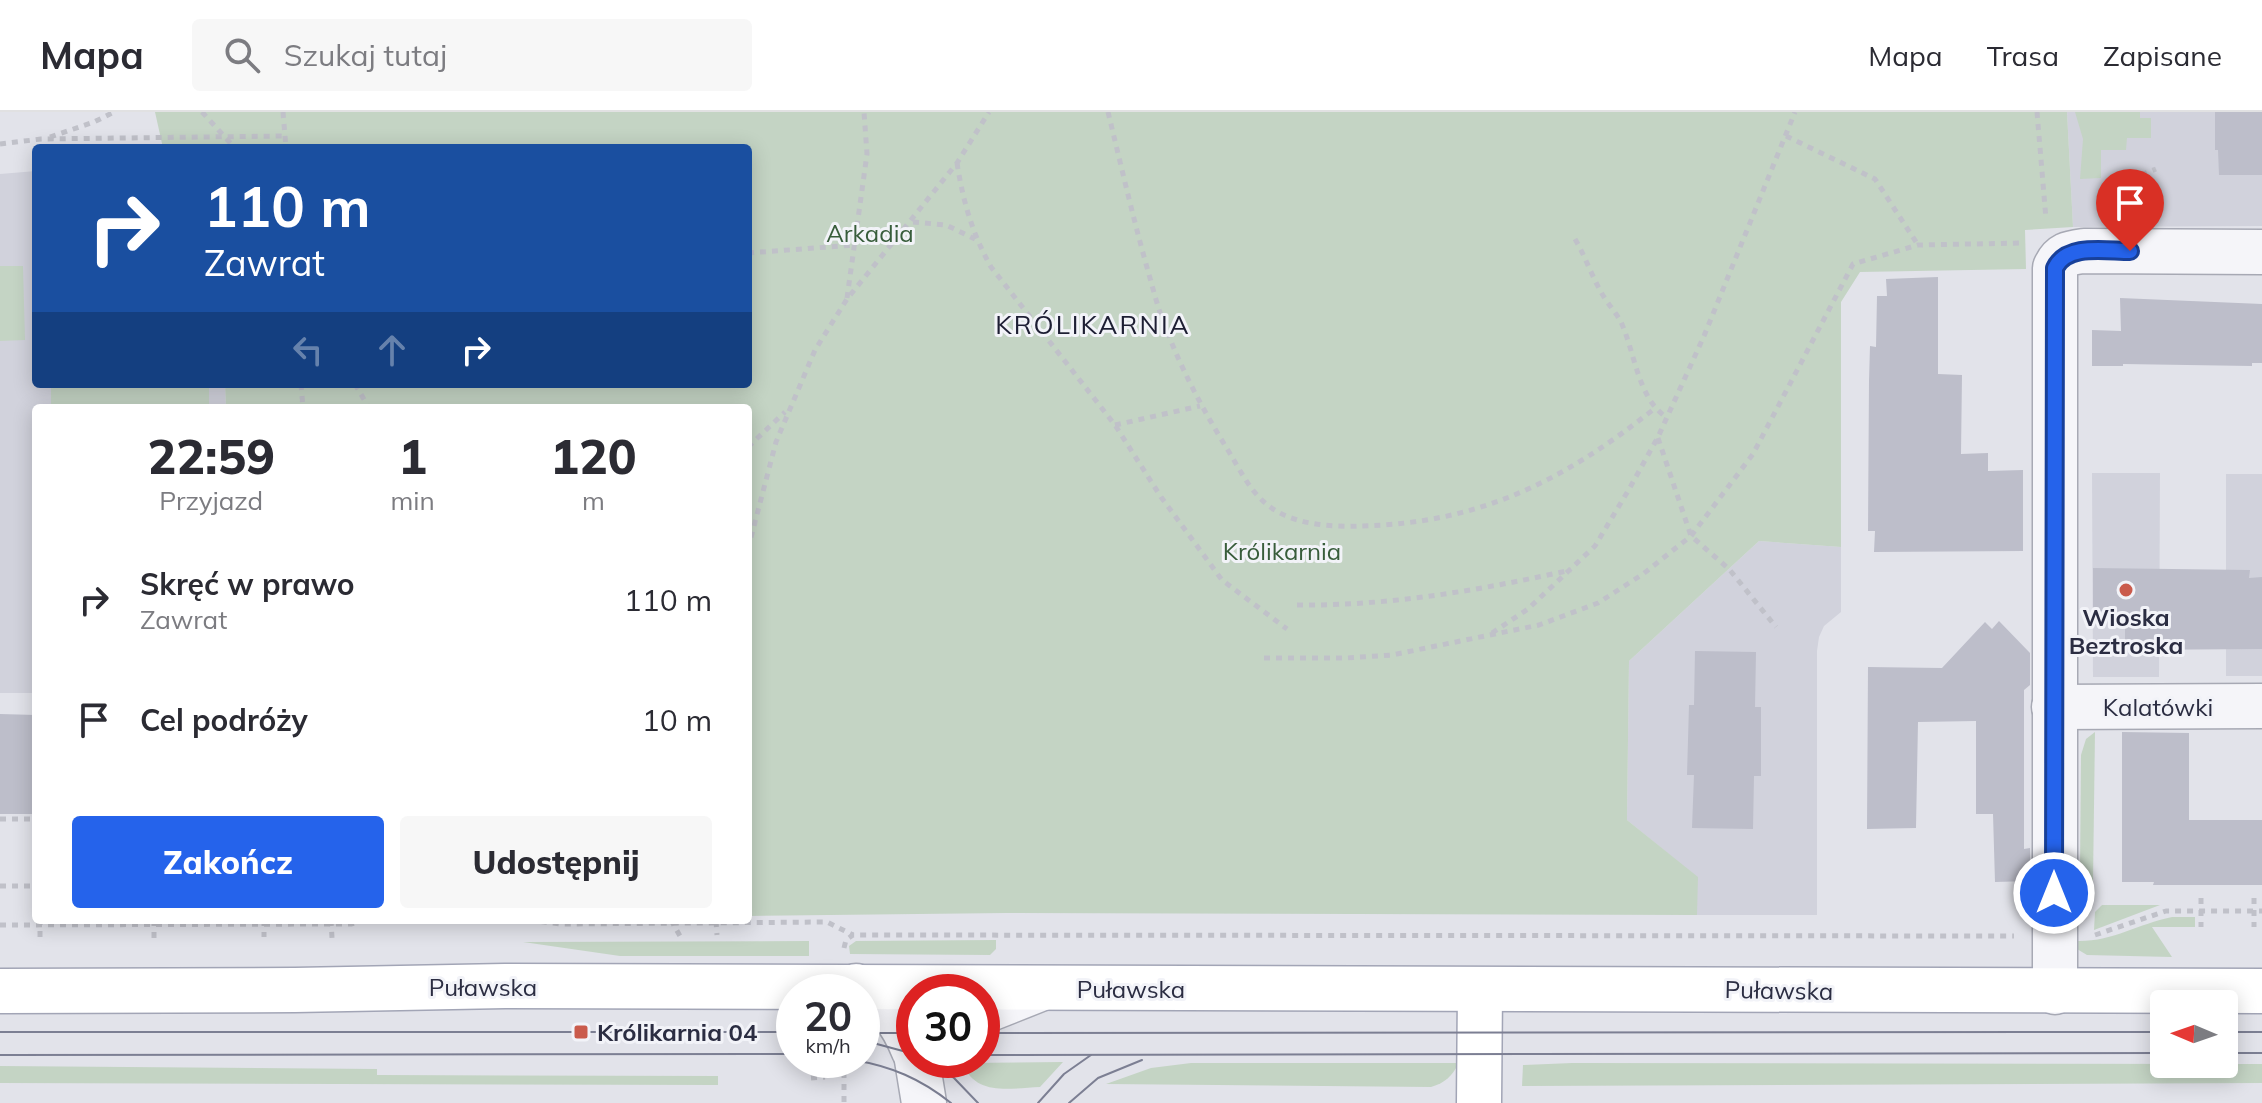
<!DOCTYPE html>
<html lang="pl">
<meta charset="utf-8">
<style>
body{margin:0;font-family:Mulish,sans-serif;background:#f7f7f7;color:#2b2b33;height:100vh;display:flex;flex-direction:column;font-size:30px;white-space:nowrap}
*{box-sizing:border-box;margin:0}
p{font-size:26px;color:#7c7c81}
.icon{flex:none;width:44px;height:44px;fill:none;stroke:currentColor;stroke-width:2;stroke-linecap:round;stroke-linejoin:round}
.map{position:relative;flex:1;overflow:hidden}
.drawer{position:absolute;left:32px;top:292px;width:720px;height:520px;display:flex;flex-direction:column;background:#fff;border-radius:8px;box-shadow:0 4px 20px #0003}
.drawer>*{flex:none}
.banner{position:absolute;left:32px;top:32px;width:720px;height:244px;border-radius:8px;box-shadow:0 4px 20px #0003;background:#1a4fa0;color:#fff;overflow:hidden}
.needle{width:52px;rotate:272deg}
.buttons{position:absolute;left:2150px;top:878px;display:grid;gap:16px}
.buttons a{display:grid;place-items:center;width:88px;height:88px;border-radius:8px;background:#fff;box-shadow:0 4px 20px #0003;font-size:40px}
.speed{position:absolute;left:776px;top:862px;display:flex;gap:16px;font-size:40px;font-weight:700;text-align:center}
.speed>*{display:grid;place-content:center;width:104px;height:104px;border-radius:50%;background:#fff;box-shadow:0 4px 20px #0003;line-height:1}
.speed small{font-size:20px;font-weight:400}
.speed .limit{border:12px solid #d22;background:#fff;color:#111}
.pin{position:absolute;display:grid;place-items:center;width:68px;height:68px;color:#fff;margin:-82px -34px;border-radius:50% 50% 50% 0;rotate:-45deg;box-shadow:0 0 8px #0007}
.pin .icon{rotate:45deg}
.me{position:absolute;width:88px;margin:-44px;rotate:0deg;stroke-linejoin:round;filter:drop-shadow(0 0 6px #0008)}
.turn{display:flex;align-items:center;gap:28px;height:168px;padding:0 40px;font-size:36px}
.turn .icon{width:104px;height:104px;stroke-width:2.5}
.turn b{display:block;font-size:56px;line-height:68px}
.lanes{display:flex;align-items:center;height:76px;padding:0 40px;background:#0003;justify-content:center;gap:40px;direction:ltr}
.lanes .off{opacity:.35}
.eta{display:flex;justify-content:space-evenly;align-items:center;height:136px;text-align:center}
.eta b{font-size:48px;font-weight:800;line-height:56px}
.action{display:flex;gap:16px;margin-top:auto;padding:16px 40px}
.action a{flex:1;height:92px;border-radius:8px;background:#2563eb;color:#fff;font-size:32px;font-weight:800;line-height:92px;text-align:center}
.action a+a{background:#f7f7f7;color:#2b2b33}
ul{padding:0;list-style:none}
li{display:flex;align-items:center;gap:24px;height:120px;padding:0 40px}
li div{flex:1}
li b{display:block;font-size:30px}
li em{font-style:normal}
header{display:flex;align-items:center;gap:48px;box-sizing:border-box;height:112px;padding:0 40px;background:#fff;border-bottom:2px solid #e1e1e2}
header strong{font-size:38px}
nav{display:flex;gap:44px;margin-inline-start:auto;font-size:28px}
.search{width:560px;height:72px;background:#f7f7f7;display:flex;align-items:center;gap:20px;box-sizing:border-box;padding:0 28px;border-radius:8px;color:#7c7c81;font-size:30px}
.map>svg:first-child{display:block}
</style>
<header>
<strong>Mapa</strong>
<div class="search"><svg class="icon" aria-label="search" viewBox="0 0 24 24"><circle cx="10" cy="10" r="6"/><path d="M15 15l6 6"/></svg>Szukaj tutaj</div>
<nav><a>Mapa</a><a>Trasa</a><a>Zapisane</a></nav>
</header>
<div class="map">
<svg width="2262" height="991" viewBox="0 0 2262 991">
<rect width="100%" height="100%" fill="#e2e3ea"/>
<g fill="#d1d2dc">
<polygon points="2067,0 2262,0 2262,114 2073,115"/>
<polygon points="36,59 36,272 225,272 226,296 36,296 36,581 0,581 0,62"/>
<polygon points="2092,361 2160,361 2159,565 2093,565"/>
<rect x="2226" y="362" width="36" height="202"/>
<polygon points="1759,429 1841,435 1841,500 1824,514 1819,525 1817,539 1817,803 1697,803 1697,765 1627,708 1629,549"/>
</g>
<g fill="#c4d4c4">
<polygon points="155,0 2067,0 2073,115 2025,118 2026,157 1860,160 1841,190 1841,435 1759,429 1629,549 1627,708 1698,765 1697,803 1006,801 748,804 748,296 226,296 225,272 748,272 748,36 163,36"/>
<polygon points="2075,0 2140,0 2140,6 2151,6 2151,26 2127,26 2126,38 2101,38 2101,66 2080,67 2083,27"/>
<polygon points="0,154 23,154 25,228 0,229"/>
<rect x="51" y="272" width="158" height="24"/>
<polygon points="2095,620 2093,770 2080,761 2081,643 2086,627"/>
<polygon points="2102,793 2160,793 2094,818 2095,800"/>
<path d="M 2172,805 L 2195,805 L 2195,815 L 2152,815 L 2172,845 L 2087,843 L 2072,834 L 2076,829 C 2113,830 2137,812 2172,805 Z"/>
<polygon points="996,828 996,837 990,843 850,842 849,834 856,829"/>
<polygon points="809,829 809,844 620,844 523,830"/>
<path d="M 1063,950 L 1040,975 C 1010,976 976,985 962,951 Z"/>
<path d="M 1191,951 L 1459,951 C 1452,964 1445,971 1431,975 L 1106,972 L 1151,956 Z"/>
<polygon points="1572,951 2262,952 2262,971 1522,974 1523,953"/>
<polygon points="0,954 377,957 377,963 718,964 718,973 0,971"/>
</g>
<g fill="#bdbeca">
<polygon points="2215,0 2262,0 2262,63 2219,63 2218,38 2215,38"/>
<polygon points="1938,165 1938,262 1962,263 1961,342 1988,341 1988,359 2023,358 2023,439 1874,440 1875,419 1868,419 1869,269 1870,234 1876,235 1877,184 1887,184 1886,167"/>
<polygon points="2120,186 2262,192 2262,251 2252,251 2252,254 2123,252 2123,254 2092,254 2092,218 2121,219"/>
<polygon points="2093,456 2250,458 2249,466 2262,465 2262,537 2125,538 2125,500 2093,499"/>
<polygon points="1999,509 2030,541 2030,573 2024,578 2024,737 2030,736 2030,769 1995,770 1993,702 1976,702 1976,609 1918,610 1916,716 1867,717 1868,555 1942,556 1985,510 1992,517"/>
<polygon points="1695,539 1756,540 1755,595 1761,595 1761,664 1754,664 1753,717 1692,716 1694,663 1687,663 1689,593 1694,593"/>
<polygon points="0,602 36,603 36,702 0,702"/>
<polygon points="2122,620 2189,621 2189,708 2262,708 2262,773 2153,773 2154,770 2122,770"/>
</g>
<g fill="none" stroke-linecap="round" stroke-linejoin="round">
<defs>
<g id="minor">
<polyline points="2054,595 2262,594"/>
<path d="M 856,874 C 889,895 899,902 914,939"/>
<path d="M 2055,880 L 2055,156 C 2061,142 2069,141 2084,139 L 2262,140"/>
<polyline points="982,900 1040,877"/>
<polyline points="917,948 924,991"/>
</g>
<g id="major">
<polyline points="0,879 295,878 505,874 2262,879"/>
<polyline points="1479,991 1480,878"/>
</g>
</defs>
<use href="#minor" stroke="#a7a9b4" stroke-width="47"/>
<use href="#major" stroke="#a2a5b6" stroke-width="47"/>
<g stroke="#c0c1c9" stroke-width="5" stroke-dasharray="6 6" stroke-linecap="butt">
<polyline points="202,0 235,36"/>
<polyline points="283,0 286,36"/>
<path d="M 1108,0 C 1121,53 1133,106 1148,159 C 1153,176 1157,194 1164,211 C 1180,255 1202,296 1226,335 C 1238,354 1248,376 1264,390 C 1289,413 1330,415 1362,414 C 1480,411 1563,369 1654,297"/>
<polyline points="2037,0 2046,107"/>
<polyline points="1786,24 1875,67 1918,133"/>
<polyline points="50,25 94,10 114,0"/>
<polyline points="0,32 41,27 285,24"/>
<path d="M 957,51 C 963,89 972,121 991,155 L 1115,313 L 1161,385 L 1222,468 L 1287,517"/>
<polyline points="2102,100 2105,81 2121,71 2156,57"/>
<polyline points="913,110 946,113 975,127"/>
<path d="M 1575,127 C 1585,144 1591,162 1600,178 C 1606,190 1615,199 1621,210 C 1635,241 1638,286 1666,305"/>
<polyline points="748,141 855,133"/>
<polyline points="847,186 867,42 864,0"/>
<polyline points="301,272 303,296"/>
<polyline points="355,272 369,296"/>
<polyline points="1115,313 1200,294"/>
<polyline points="1658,326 1691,424 1729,457 1776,515"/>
<polyline points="748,335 785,300"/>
<polyline points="748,437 776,330 815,238 847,187 957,51 989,0"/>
<path d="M 1297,493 C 1391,494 1480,478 1571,458"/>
<polyline points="1492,521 1528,497 1595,434 1628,379 1658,325 1704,224 1795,0"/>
<polyline points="1264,546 1346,546 1392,543 1539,513 1598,491 1643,462 1691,424 1753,342 1853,152 1918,133 2024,131"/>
<polyline points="0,707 36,707"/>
<polyline points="0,774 36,774"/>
<polyline points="2201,786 2201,815"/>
<polyline points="2254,786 2254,815"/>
<polyline points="264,808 264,825"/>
<polyline points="331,808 332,826"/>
<polyline points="529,808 561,812 827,810 853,823"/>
<polyline points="671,808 680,824"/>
<polyline points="716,809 717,823"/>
<polyline points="0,813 332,812 351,812 366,808"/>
<polyline points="2095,823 2166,799 2262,799"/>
<polyline points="40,825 40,808"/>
<polyline points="154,826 154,808"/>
<polyline points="844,836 846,828 853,823 2014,824"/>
<polyline points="844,948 844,991"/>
<polyline points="811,966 825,965"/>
</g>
<use href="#minor" stroke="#f5f5f9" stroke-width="44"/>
<use href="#major" stroke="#fff" stroke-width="44"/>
<g stroke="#7c7f93" stroke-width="2">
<polyline points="0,920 794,920"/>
<polyline points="2224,920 2262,920"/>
<polyline points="866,921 914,921"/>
<polyline points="982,921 2164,920"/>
<polyline points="862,928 914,942"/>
<polyline points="2224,941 2262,941"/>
<polyline points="0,943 794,942"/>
<polyline points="982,943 2164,941"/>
<path d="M 853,948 C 891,954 921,967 951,991"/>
<polyline points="924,948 954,966 978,991"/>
<polyline points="1038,991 1064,962 1091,943"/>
<polyline points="1069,991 1098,966 1142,948"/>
</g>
</g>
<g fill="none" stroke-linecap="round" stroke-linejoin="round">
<defs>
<path id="route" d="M 2054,781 L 2055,156 C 2067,131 2106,139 2130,139"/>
</defs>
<use href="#route" stroke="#184099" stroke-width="20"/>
<use href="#route" stroke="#2563eb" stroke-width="14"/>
</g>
<g fill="#ca5b4c" stroke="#f2f3f8" stroke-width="3">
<circle cx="2126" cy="478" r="8"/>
<rect x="573" y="912" width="16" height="16" rx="4"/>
</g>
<g text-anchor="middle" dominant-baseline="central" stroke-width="6" stroke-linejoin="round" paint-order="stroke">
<g font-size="24" fill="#385d3b" stroke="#f2f3f8">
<text x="870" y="121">Arkadia</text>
<text x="1282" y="439">Królikarnia</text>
</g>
<g font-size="24" font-weight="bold" fill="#2b2d42" stroke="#f2f3f8">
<text x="2126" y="505">Wioska<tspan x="2126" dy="28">Beztroska</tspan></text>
<text x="597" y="920" text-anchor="start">Królikarnia 04</text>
</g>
<g font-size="24" fill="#2b2d42" stroke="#f2f3f8">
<text x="2158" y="595">Kalatówki</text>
<text x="483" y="875">Puławska</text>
<text x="1131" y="877">Puławska</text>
<text transform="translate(1779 878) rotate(1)">Puławska</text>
</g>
<g font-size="26" letter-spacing="2" fill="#1d1e33" stroke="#f2f3f8">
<text x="1093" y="212">KRÓLIKARNIA</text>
</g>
</g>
</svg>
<div class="buttons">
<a><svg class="needle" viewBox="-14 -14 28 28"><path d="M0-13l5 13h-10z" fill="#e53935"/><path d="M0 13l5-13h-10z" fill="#7c7c81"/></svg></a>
</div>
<div class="speed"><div>20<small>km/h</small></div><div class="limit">30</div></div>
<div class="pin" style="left:2130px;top:139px;background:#d93025"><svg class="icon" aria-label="arrive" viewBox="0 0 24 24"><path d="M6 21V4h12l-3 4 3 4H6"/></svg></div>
<svg class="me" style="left:2054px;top:781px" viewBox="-20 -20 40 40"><circle r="17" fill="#2563eb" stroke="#fff" stroke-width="3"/><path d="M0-11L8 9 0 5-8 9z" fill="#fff"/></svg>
<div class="banner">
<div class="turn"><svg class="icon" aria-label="right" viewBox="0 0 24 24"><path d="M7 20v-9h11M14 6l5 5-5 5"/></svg><div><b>110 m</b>Zawrat</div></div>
<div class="lanes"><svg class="icon off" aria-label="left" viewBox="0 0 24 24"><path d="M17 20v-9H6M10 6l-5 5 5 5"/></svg><svg class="icon off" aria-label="ahead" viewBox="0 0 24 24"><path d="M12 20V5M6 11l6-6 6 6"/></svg><svg class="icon" aria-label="right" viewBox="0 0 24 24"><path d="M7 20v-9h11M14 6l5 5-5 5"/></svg></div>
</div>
<section class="drawer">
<div class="eta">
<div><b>22:59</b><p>Przyjazd</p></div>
<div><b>1</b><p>min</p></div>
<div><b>120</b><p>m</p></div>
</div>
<ul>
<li><svg class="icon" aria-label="right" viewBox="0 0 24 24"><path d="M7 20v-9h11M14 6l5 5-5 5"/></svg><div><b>Skręć w prawo</b><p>Zawrat</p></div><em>110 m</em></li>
<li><svg class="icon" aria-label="arrive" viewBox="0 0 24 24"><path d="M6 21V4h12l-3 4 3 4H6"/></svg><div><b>Cel podróży</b></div><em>10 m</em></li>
</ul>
<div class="action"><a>Zakończ</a><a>Udostępnij</a></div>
</section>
</div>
